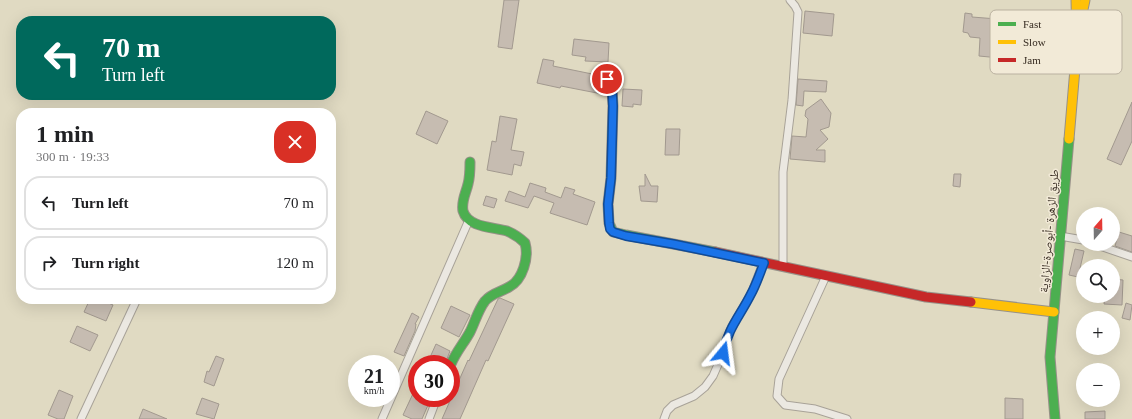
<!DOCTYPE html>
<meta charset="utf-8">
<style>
body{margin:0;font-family:"Times New Roman","Noto Naskh Arabic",serif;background:#f2f2f2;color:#202124;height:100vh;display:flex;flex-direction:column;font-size:15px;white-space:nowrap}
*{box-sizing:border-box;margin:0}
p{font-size:13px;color:#757577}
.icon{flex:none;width:22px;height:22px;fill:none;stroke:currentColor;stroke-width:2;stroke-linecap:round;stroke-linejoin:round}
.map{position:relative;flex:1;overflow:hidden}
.drawer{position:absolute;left:16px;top:108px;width:320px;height:196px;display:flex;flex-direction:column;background:#fff;border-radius:16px;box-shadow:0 4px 16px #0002}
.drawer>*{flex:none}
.top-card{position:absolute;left:16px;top:16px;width:320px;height:84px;border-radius:16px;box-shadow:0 4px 16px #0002;background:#00695c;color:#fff;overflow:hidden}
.needle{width:26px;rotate:20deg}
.buttons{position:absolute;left:1076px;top:207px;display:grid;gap:8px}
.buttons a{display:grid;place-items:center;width:44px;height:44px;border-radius:50%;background:#fff;box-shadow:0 4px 16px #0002;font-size:20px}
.speed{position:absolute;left:348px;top:355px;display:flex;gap:8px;font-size:20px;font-weight:700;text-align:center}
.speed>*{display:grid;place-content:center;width:52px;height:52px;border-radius:50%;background:#fff;box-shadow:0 4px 16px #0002;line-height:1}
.speed small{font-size:10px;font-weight:400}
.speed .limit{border:6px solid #d22;background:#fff;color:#111}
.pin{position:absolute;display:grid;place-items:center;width:34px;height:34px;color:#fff;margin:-17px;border:2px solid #fff;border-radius:50%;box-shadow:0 1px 4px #0007}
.me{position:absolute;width:44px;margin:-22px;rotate:16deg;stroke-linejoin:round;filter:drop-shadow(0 0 3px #0008)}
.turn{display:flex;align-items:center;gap:14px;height:84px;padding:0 20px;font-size:18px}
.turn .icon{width:52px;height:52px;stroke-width:2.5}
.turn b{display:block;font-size:28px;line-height:34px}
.round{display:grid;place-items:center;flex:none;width:42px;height:42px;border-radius:16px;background:#f2f2f2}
.head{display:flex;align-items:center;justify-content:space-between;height:68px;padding:0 20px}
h1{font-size:24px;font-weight:700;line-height:30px}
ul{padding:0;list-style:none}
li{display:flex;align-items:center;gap:12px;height:54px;margin:0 8px 6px;padding:0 12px;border:2px solid #e0e0e0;border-radius:16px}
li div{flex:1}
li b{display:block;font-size:15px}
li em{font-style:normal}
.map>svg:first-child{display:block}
</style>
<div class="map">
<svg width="1132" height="419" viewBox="0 0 1132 419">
<rect width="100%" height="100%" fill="#e2dcd0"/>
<path fill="#e0dac2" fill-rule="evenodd" d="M 0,0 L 1132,0 L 1132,419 L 0,419 ZM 21,21 L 331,21 L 331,95 L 21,95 ZM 21,113 L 331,113 L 331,299 L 21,299 ZM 1083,214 L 1113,214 L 1113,244 L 1083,244 ZM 1083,266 L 1113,266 L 1113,296 L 1083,296 ZM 1083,318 L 1113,318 L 1113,348 L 1083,348 ZM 357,364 L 391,364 L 391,398 L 357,398 ZM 417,364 L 451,364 L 451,398 L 417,398 ZM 1083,370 L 1113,370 L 1113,400 L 1083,400 Z"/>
<g fill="#c6bcb1" stroke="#a2998f">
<polygon points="504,0 519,0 512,49 498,47"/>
<polygon points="805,11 834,14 832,36 803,33"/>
<polygon points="965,13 972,14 972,17 1010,20 1007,43 1001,43 1000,58 979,56 980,38 970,37 968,33 963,32"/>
<polygon points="574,39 609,43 608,62 585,61 586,57 572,55"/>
<polygon points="543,59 554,61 553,66 602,76 601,79 603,86 602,94 561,86 560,88 537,83"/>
<polygon points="798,79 827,81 826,92 804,91 803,106 796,105"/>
<polygon points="623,89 642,90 641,105 633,104 633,107 622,106"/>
<polygon points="821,99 831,113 829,127 820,130 828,139 816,150 825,150 825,162 790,159 792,136 806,137 808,119 805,116 806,110"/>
<polygon points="1132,102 1132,141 1121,165 1107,159"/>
<polygon points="426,111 448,121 437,144 416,134"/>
<polygon points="500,116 517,119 511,150 524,152 521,166 514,164 512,175 487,170 492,141 496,142"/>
<polygon points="666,129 680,129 679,155 665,155"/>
<polygon points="645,174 651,186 658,186 657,202 641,201 639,186 645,186"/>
<polygon points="954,174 961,174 960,187 953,186"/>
<polygon points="530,183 546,188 545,192 561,198 565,187 575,190 573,194 595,202 587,225 550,213 554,203 534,196 528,208 505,201 509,191 525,197"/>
<polygon points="486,196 497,199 494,208 483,205"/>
<polygon points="1119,232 1132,236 1132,252 1115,246"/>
<polygon points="1075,249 1084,251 1078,277 1069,275"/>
<polygon points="1113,279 1123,280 1122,305 1104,304 1105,296 1113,296"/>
<polygon points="500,298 514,304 488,361 486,360 460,419 442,419 468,360 469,361 498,299"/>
<polygon points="90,299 99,299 113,305 106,321 84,312"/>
<polygon points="1126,303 1132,305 1130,320 1122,318"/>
<polygon points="451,306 470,315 459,337 441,328"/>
<polygon points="412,313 419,317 415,324 416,324 415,331 404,356 394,352"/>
<polygon points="77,326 98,335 90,351 70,342"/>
<polygon points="436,344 450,351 445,364 427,364"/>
<polygon points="216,356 224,359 214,386 204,382 207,371 209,372"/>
<polygon points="417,385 417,398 431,398 422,419 412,419 403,415"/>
<polygon points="59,390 73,396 64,419 58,419 48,415"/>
<polygon points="202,398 219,404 214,419 196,414"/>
<polygon points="1005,398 1023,399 1023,419 1005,419"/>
<polygon points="143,409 167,419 139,419"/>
<polygon points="1105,411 1105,419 1085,419 1085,412"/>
</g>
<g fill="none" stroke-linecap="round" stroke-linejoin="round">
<defs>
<g id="street">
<polyline points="1060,236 1083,240"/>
<polyline points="1094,244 1132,257"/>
<polyline points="783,267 783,172 792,100 798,12 795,6 790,0"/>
<polyline points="826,276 779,379 777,396 785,405 815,409 847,419"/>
<polyline points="81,419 137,299"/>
<polyline points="382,419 469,220"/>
<polyline points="429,419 437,398"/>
<polyline points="664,419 667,411 673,405 694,396 705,387 713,376 723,353 726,341 732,326 751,294 763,263"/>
</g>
<g id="fast">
<polyline points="607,79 612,89 613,106 611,178 608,204 609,223 613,232 626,235 715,252"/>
<path d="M 451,364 C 456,352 464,343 470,332 C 475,322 478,310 485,301 C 492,293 501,292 509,287 C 523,280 529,257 525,243 C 520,238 514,234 507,231 C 494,227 468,228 463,211 C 461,201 466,193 468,184 C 470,177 470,169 470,162"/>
<polyline points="1055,419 1050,357 1069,139"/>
</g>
<g id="slow">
<polyline points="1081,19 1085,0"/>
<polyline points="1069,139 1077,45 1076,0"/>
<polyline points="971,302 1054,312"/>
</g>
<polyline id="jam" points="715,252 926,297 971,302"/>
</defs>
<use href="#street" stroke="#a8a298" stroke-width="9"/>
<use href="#fast" stroke="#979188" stroke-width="11"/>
<use href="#slow" stroke="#979188" stroke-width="11"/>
<use href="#jam" stroke="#979188" stroke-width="11"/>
<use href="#street" stroke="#ebe8e1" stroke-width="7"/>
<use href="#fast" stroke="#4caf50" stroke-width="9"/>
<use href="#slow" stroke="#ffc107" stroke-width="9"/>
<use href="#jam" stroke="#c62828" stroke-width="9"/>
</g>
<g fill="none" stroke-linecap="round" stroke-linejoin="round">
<defs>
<path id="route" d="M 607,79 L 612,89 L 613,106 L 611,178 L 608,204 L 609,223 L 610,229 L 613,232 L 626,236 L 673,244 L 764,263 C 760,273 756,285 751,294 C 740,316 728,328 723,353"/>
</defs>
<use href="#route" stroke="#114b97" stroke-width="10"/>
<use href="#route" stroke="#1a73e8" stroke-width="7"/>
</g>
<g text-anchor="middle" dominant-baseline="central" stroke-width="3" stroke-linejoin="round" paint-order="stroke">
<g font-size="12" fill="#362b21" stroke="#f2ead7">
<text transform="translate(1049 231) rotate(-85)">طريق الزهرة -أبوصرة-الزاوية</text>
</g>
</g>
<rect x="990" y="10" width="132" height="64" rx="6" fill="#f2ead7" stroke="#bab1a0" stroke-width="1"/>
<rect x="998" y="22" width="18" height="4" fill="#4caf50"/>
<rect x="998" y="40" width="18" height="4" fill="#ffc107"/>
<rect x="998" y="58" width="18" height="4" fill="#c62828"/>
<g font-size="11" fill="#362b21">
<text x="1023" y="28">Fast</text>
<text x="1023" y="46">Slow</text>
<text x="1023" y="64">Jam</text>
</g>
</svg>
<div class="buttons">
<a><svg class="needle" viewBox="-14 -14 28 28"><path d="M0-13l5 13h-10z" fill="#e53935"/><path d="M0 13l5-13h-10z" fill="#757577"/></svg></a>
<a><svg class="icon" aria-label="search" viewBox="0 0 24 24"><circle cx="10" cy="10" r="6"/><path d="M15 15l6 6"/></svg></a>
<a>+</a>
<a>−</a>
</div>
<div class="speed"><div>21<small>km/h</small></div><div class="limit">30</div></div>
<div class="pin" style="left:607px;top:79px;background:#d93025"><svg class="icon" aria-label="arrive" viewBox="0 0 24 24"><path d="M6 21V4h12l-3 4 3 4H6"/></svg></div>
<svg class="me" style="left:723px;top:353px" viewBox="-20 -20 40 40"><path d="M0-17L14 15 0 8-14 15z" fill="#1a73e8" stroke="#fff" stroke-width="4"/></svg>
<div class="top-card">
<div class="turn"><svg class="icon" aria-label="left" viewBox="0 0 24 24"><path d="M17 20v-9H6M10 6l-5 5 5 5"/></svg><div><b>70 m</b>Turn left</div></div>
</div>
<section class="drawer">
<div class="head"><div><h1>1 min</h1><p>300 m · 19:33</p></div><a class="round" style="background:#d93025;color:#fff"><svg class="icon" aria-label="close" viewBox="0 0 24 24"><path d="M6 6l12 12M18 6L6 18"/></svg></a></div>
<ul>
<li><svg class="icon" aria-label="left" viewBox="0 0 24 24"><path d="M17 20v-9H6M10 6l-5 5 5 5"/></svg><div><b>Turn left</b></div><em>70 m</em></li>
<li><svg class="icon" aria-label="right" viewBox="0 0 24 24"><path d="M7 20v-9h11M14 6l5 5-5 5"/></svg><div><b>Turn right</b></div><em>120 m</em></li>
</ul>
</section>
</div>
